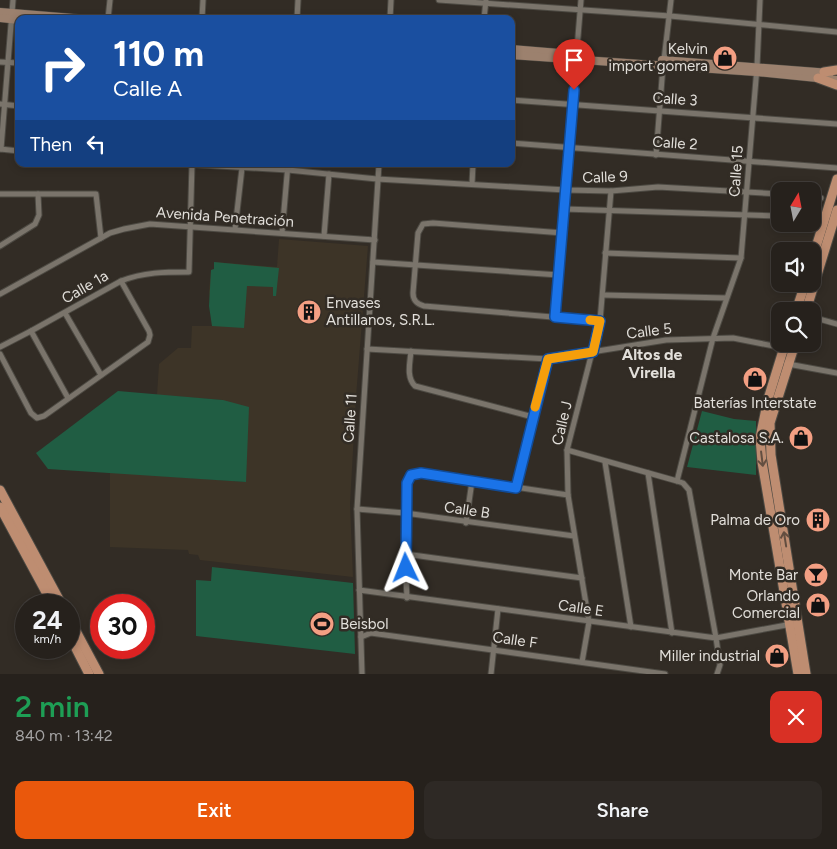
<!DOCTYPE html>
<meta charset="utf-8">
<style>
body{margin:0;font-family:Figtree,sans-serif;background:#2e2925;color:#f1f3f6;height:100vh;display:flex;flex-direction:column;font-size:19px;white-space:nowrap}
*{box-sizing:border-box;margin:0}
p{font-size:16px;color:#a4a3a3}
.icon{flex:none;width:28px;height:28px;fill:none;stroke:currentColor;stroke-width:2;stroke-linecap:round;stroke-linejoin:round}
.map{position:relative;height:674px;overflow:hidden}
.details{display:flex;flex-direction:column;background:#26211c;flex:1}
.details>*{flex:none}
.guide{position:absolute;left:15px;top:15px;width:500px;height:152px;border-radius:10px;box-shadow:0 2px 8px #0003,0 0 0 1px #423e3b;background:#1a4fa0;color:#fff;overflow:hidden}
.needle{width:32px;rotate:10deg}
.controls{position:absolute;left:771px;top:182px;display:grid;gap:10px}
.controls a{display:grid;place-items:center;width:50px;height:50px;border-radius:10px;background:#26211c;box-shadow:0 2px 8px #0003,0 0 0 1px #423e3b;font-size:25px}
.speed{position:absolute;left:15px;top:594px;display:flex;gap:10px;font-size:25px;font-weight:700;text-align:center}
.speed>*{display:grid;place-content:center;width:65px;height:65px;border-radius:50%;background:#26211c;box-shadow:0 2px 8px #0003,0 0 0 1px #423e3b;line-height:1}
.speed small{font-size:12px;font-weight:400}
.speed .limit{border:8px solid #d22;background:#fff;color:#111}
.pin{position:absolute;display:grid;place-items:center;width:42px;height:42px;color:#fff;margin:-51px -21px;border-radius:50% 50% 50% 0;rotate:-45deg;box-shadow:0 0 5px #0007}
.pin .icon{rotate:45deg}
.me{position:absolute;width:55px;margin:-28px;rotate:358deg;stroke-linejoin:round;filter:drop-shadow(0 0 4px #0008)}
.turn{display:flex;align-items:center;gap:18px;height:105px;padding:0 15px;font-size:22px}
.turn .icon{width:65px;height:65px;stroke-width:2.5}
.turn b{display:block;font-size:35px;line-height:42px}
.then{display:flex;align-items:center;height:48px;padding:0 15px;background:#0003;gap:10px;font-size:19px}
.round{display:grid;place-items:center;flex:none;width:52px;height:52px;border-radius:10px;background:#2e2925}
.head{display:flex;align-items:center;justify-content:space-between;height:85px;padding:0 15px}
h1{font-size:30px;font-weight:600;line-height:38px;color:#1e9e55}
.primary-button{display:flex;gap:10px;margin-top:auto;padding:10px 15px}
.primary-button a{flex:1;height:58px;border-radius:10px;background:#ea580c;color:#fff;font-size:20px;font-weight:600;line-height:58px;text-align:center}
.primary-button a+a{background:#2e2925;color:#f1f3f6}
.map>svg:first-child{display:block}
</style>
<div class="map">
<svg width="837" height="674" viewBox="0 0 837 674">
<rect width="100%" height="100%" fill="#322c25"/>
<polygon fill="#3d3427" points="279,239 368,246 356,397 350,504 353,577 200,560 198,555 189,554 188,550 110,547 110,472 246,482 223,400 157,395 159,364 178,348 191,348 192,326 212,326 209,292 211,270 214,269 214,262 277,267"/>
<g fill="#205d43">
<polygon points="214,262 279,268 276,296 273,296 273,287 247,286 244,328 212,326 209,306 211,270 214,269"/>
<polygon points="118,391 223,400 249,407 246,482 48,469 36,453"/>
<polygon points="702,411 734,419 756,421 756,475 687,467"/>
<polygon points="212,567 353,583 355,654 196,636 196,580 211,581"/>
</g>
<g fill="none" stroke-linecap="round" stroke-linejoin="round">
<defs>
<g id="street">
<polyline points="439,0 670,16 837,32"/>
<polyline points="108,19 110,0"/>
<polyline points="202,19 203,0"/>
<polyline points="297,19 298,0"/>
<polyline points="390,19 391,0"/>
<polyline points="484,19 486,0"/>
<polyline points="664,60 671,0"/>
<polyline points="0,62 19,63"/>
<polyline points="511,100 837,124"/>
<polyline points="0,104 19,106"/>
<polyline points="511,143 837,168"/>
<polyline points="0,149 19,151"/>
<polyline points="1,149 13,0"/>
<polyline points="656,155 663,66"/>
<polyline points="185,164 288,170 377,179 566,190 611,191 658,187 780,194"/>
<polyline points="472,184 473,164"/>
<polyline points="0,194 96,194 101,238"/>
<polyline points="812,197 821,198"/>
<polyline points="564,209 780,216"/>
<polyline points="812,218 826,218"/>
<polyline points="235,229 242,168"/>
<polyline points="282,233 288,164"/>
<path d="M 563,233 L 433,223 L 423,224 L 418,233 L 413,293 C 413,301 417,304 424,306 L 600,321"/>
<polyline points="324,236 329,174"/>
<polyline points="0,246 35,224 39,215 38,194"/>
<polyline points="605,253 741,258"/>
<polyline points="373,262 559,275"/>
<polyline points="0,294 110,233 124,229 150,224 375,240"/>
<polyline points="603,295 726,298"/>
<polyline points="65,313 101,375"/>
<polyline points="555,317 581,0"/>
<polyline points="812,317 837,324"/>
<polyline points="31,331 68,398"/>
<path d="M 0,347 L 31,331 L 121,281 C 144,272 165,272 189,272 L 192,164"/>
<polyline points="367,349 548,359 666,340 733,338 784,348 784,350"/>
<path d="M 411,351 C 410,363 406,377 415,386 L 533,417"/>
<polyline points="0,354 31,413 37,418 44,416 148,342 150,335 149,331 121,281"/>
<polyline points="787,363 788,364 837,373"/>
<polyline points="567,450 677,481 683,483 689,490 716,638 720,665 717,674"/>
<polyline points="605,462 631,627"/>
<polyline points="648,473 672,633"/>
<polyline points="677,481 713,338 741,258 757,67 760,0"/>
<polyline points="516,488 548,359"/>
<polyline points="357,509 405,513 574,536"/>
<polyline points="466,523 472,481"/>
<polyline points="405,554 582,578"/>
<polyline points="359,590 716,638 792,624"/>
<path d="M 407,598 C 406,576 400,489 411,475 L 421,473 L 568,495"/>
<polyline points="361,637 371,633 665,674"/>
<polyline points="582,662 589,622 568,495 567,450 600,321 611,191"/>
<polyline points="362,674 357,509 379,164"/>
<polyline points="491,674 498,609"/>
</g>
<g id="secondary">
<polyline points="0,12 85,19"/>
<polyline points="0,18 19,20"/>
<polyline points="511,49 583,55"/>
<polyline points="511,55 756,72 837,80"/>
<polyline points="662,60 830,73"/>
</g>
<g id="primary">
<polyline points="824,72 837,70"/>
<polyline points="818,78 837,85"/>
<polyline points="812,260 837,179"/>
<polyline points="796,311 805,284"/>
<polyline points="806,311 837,210"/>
<polyline points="785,344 768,399 760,438 762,462 798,674"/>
<polyline points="795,344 770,423 771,455 806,674"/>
<polyline points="0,490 62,605"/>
<polyline points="0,507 53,605"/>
<polyline points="69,618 99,674"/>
<polyline points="69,635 89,674"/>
</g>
</defs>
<use href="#street" stroke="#4d4a43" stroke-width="7"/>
<use href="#secondary" stroke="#4d4a43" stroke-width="9"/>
<use href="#primary" stroke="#4d4a43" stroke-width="11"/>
<use href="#street" stroke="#7a746b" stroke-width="5"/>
<use href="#secondary" stroke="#9c816e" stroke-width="8"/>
<use href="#primary" stroke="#be8d71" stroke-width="9"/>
</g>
<defs><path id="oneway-shaft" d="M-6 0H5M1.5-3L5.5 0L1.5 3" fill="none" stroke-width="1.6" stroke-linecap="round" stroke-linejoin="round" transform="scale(1.25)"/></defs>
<g stroke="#634e40">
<use href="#oneway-shaft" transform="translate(762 459) rotate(83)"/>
<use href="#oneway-shaft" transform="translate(785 539) rotate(-99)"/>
</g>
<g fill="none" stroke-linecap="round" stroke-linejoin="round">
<defs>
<polyline id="route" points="406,568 407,483 411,475 421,473 516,488 548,359 593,352 600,321 555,317 574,90"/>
</defs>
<use href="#route" stroke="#114b97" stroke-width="12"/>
<use href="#route" stroke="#1a73e8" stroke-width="9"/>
<polyline stroke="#f59e0b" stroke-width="9" points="535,407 548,359 593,352 600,321 590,320"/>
</g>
<defs>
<symbol id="shop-disc" viewBox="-11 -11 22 22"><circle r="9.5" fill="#f39f83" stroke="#322c25"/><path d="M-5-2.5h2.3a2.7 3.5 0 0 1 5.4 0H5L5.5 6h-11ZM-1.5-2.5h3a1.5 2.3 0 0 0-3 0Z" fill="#111"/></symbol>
<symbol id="building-disc" viewBox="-11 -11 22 22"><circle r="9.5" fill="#f39f83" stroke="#322c25"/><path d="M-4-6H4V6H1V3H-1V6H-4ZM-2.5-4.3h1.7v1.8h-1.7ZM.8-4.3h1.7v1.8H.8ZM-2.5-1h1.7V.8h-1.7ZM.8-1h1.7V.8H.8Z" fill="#111"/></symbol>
<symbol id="bar-disc" viewBox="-11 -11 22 22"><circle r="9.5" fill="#f39f83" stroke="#322c25"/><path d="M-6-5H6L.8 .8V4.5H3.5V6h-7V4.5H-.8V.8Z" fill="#111"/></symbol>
<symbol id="stadium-disc" viewBox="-11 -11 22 22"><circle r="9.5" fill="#f39f83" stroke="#322c25"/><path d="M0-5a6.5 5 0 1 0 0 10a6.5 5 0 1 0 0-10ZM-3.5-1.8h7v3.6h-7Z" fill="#111"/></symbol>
</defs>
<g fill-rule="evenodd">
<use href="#shop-disc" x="711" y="44" width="28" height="28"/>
<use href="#building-disc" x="295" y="298" width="28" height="28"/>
<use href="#shop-disc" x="741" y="365" width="28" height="28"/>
<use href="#shop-disc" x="787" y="424" width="28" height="28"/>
<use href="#building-disc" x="804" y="506" width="28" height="28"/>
<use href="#bar-disc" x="802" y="561" width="28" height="28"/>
<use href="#shop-disc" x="804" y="591" width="28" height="28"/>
<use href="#stadium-disc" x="308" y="610" width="28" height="28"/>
<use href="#shop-disc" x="763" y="642" width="28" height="28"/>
</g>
<g text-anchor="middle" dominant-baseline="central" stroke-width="5" stroke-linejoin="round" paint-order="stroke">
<g font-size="15" fill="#e2dfda" stroke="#322c25" text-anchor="end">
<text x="708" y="49">Kelvin<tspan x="708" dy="17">import gomera</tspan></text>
<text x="326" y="303" text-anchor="start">Envases<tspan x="326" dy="17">Antillanos, S.R.L.</tspan></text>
<text x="755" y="403" text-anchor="middle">Baterías Interstate</text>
<text x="784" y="438">Castalosa S.A.</text>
<text x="800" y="520">Palma de Oro</text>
<text x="798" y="575">Monte Bar</text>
<text x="800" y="596">Orlando<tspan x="800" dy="17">Comercial</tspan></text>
<text x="340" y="624" text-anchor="start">Beisbol</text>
<text x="760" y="656">Miller industrial</text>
</g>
<g font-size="15" fill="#e2dfda" stroke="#322c25">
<text transform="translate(675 99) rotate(4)">Calle 3</text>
<text transform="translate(675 143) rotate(4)">Calle 2</text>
<text transform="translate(736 171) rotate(-86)">Calle 15</text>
<text transform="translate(605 177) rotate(-2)">Calle 9</text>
<text transform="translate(225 217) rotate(4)">Avenida Penetración</text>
<text transform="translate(85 287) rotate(-30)">Calle 1a</text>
<text transform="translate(649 331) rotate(-7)">Calle 5</text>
<text transform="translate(350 418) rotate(-86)">Calle 11</text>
<text transform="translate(562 423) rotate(-77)">Calle J</text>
<text transform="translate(467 510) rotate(8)">Calle B</text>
<text transform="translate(581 608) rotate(8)">Calle E</text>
<text transform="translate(515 640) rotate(8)">Calle F</text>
</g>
<g font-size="16" font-weight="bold" fill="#e2dfda" stroke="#322c25">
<text x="652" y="354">Altos de<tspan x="652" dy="18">Virella</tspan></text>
</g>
</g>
</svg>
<div class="controls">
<a><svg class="needle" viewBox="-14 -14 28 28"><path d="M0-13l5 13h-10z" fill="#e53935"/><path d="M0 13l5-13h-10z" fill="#a4a3a3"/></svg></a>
<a><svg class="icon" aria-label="sound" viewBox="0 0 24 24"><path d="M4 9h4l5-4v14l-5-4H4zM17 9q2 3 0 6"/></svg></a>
<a><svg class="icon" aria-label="search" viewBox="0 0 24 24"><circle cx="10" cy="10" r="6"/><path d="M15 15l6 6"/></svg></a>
</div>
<div class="speed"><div>24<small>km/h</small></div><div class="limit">30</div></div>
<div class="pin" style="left:574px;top:90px;background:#d93025"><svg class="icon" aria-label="arrive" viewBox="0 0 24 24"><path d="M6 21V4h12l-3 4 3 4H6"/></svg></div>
<svg class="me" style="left:406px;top:568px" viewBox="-20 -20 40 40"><path d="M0-17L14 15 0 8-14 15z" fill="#1a73e8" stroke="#fff" stroke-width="4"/></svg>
<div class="guide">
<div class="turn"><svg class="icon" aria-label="right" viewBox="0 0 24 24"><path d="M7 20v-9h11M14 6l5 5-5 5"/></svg><div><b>110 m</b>Calle A</div></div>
<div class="then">Then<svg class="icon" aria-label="left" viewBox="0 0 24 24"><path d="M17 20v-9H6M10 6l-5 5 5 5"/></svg></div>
</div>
</div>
<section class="details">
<div class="head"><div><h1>2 min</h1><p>840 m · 13:42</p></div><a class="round" style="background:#d93025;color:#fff"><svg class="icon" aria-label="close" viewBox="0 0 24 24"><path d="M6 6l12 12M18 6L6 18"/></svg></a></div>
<div class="primary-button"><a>Exit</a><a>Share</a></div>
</section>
